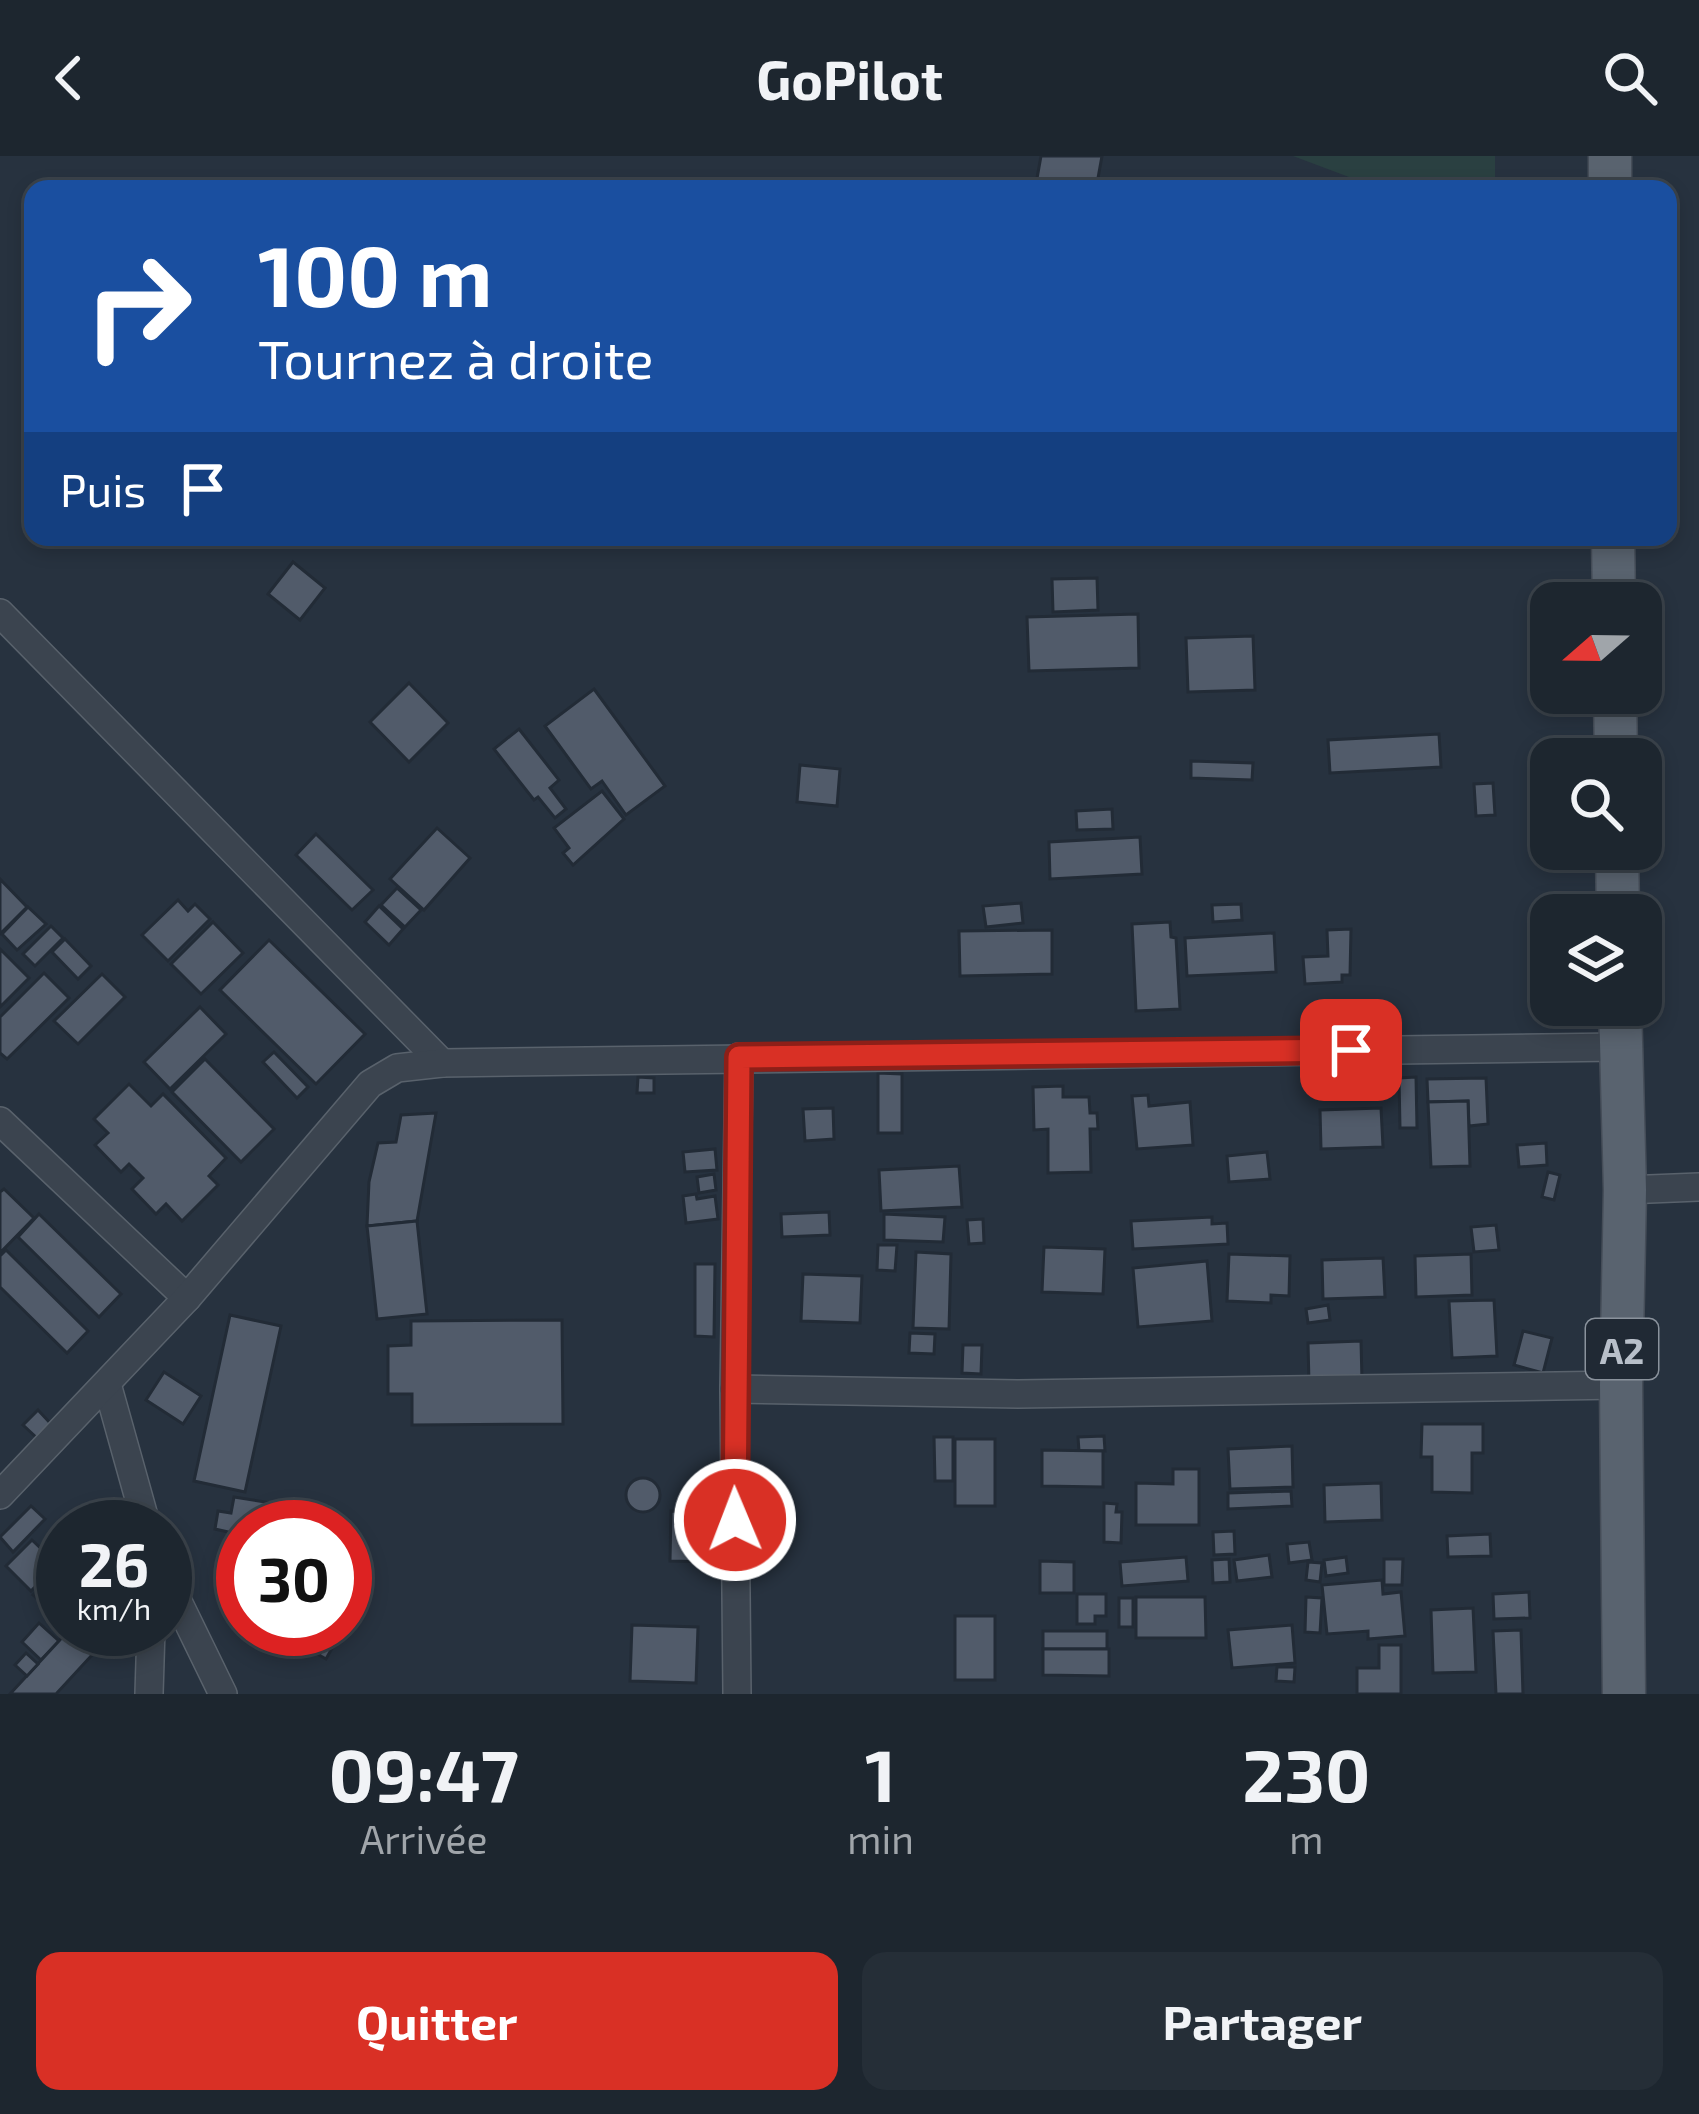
<!DOCTYPE html>
<html lang="fr">
<meta charset="utf-8">
<style>
body{margin:0;font-family:"Exo 2",sans-serif;background:#252e37;color:#f1f3f6;height:100vh;display:flex;flex-direction:column;font-size:45px;white-space:nowrap}
*{box-sizing:border-box;margin:0}
p{font-size:39px;color:#a0a5aa}
.icon{flex:none;width:66px;height:66px;fill:none;stroke:currentColor;stroke-width:2;stroke-linecap:round;stroke-linejoin:round}
.map{position:relative;height:1538px;overflow:hidden}
.side{display:flex;flex-direction:column;background:#1d262f;flex:1}
.side>*{flex:none}
.hud{position:absolute;left:24px;top:24px;width:1653px;height:366px;border-radius:24px;box-shadow:0 6px 18px #0003,0 0 0 3px #3b434b;background:#1a4fa0;color:#fff;overflow:hidden}
.needle{width:78px;rotate:250deg}
.controls{position:absolute;left:1530px;top:426px;display:grid;gap:24px}
.controls a{display:grid;place-items:center;width:132px;height:132px;border-radius:24px;background:#1d262f;box-shadow:0 6px 18px #0003,0 0 0 3px #3b434b;font-size:60px}
.speed{position:absolute;left:36px;top:1344px;display:flex;gap:24px;font-size:60px;font-weight:700;text-align:center}
.speed>*{display:grid;place-content:center;width:156px;height:156px;border-radius:50%;background:#1d262f;box-shadow:0 6px 18px #0003,0 0 0 3px #3b434b;line-height:1}
.speed small{font-size:30px;font-weight:400}
.speed .limit{border:18px solid #d22;background:#fff;color:#111}
.pin{position:absolute;display:grid;place-items:center;width:102px;height:102px;color:#fff;margin:-51px;border-radius:24px;box-shadow:0 6px 18px #0006}
.me{position:absolute;width:132px;margin:-66px;rotate:359deg;stroke-linejoin:round;filter:drop-shadow(0 0 9px #0008)}
.turn{display:flex;align-items:center;gap:42px;height:252px;padding:0 36px;font-size:54px}
.turn .icon{width:156px;height:156px;stroke-width:2.5}
.turn b{display:block;font-size:84px;line-height:102px}
.then{display:flex;align-items:center;height:114px;padding:0 36px;background:#0003;gap:24px;font-size:45px}
.eta{display:flex;justify-content:space-evenly;align-items:center;height:204px;text-align:center}
.eta b{font-size:72px;font-weight:700;line-height:84px}
.cta{display:flex;gap:24px;margin-top:auto;padding:24px 36px}
.cta a{flex:1;height:138px;border-radius:24px;background:#d93025;color:#fff;font-size:48px;font-weight:700;line-height:138px;text-align:center}
.cta a+a{background:#252e37;color:#f1f3f6}
header{display:flex;justify-content:space-between;align-items:center;height:156px;padding:0 36px;background:#1d262f;font-size:54px;font-weight:700}
.map>svg:first-child{display:block}
</style>
<header><svg class="icon" aria-label="back" viewBox="0 0 24 24"><path d="M15 5l-7 7 7 7"/></svg>GoPilot<svg class="icon" aria-label="search" viewBox="0 0 24 24"><circle cx="10" cy="10" r="6"/><path d="M15 15l6 6"/></svg></header>
<div class="map">
<svg width="1699" height="1538" viewBox="0 0 1699 1538">
<rect width="100%" height="100%" fill="#27323f"/>
<polygon fill="#2a4041" points="1293,0 1495,0 1495,33 1381,33"/>
<g fill="#515b6a" stroke="#222b36" stroke-width="3">
<polygon points="1041,0 1102,0 1096,33 1036,28"/>
<polygon points="293,406 325,432 300,464 268,438"/>
<polygon points="1097,422 1098,454 1053,456 1052,423"/>
<polygon points="1138,458 1139,512 1029,515 1027,461"/>
<polygon points="1253,480 1255,534 1188,536 1186,482"/>
<polygon points="409,527 448,567 409,606 370,566"/>
<polygon points="594,533 665,630 626,659 602,625 591,633 545,570"/>
<polygon points="519,573 559,624 550,632 566,653 555,662 538,641 534,644 494,593"/>
<polygon points="1439,578 1441,611 1330,617 1328,584"/>
<polygon points="1191,605 1253,607 1252,624 1191,622"/>
<polygon points="800,609 840,613 837,650 797,646"/>
<polygon points="1493,627 1495,659 1476,660 1474,628"/>
<polygon points="602,635 624,663 573,709 563,697 569,692 554,672"/>
<polygon points="1112,653 1113,673 1077,674 1076,655"/>
<polygon points="437,672 470,702 424,754 390,723"/>
<polygon points="316,678 373,734 352,754 296,699"/>
<polygon points="1140,681 1142,718 1050,723 1049,686"/>
<polygon points="0,723 27,751 0,778"/>
<polygon points="397,732 421,754 405,771 381,749"/>
<polygon points="178,744 188,755 195,748 210,763 168,805 142,779"/>
<polygon points="1021,747 1023,767 986,771 983,750"/>
<polygon points="1241,748 1242,764 1213,766 1212,749"/>
<polygon points="379,750 403,773 389,789 365,766"/>
<polygon points="28,751 46,768 17,794 2,778"/>
<polygon points="213,766 243,797 201,838 171,808"/>
<polygon points="1170,766 1171,781 1176,782 1180,853 1136,855 1132,768"/>
<polygon points="51,770 63,782 35,810 23,798"/>
<polygon points="1351,773 1350,819 1342,819 1342,826 1305,828 1303,801 1328,800 1327,774"/>
<polygon points="1052,774 1052,818 960,820 959,775"/>
<polygon points="1274,777 1276,816 1187,820 1185,782"/>
<polygon points="65,783 91,810 78,823 52,796"/>
<polygon points="269,784 365,878 316,928 220,834"/>
<polygon points="0,793 29,822 0,851"/>
<polygon points="44,817 69,842 7,903 0,897 0,861"/>
<polygon points="102,818 125,841 78,888 54,865"/>
<polygon points="200,851 226,878 170,933 144,906"/>
<polygon points="274,896 308,931 297,942 263,906"/>
<polygon points="205,903 274,973 241,1006 172,936"/>
<polygon points="878,917 902,918 902,977 878,977"/>
<polygon points="638,921 654,922 654,937 637,937"/>
<polygon points="1416,921 1417,972 1400,972 1399,922"/>
<polygon points="1486,922 1488,968 1469,970 1468,945 1428,946 1427,923"/>
<polygon points="129,928 151,950 163,938 226,1002 209,1020 218,1029 182,1065 166,1048 156,1058 132,1033 143,1022 129,1008 121,1016 95,989 108,977 94,963"/>
<polygon points="1063,930 1063,941 1089,941 1090,957 1097,957 1098,973 1090,973 1091,1016 1048,1017 1048,973 1034,974 1033,931"/>
<polygon points="1148,939 1149,950 1190,946 1193,989 1137,993 1132,940"/>
<polygon points="1468,945 1470,1010 1431,1011 1428,946"/>
<polygon points="833,952 834,983 805,985 803,953"/>
<polygon points="1381,952 1383,991 1321,993 1320,954"/>
<polygon points="436,957 417,1065 367,1070 369,1026 378,987 396,986 401,959"/>
<polygon points="1546,987 1547,1009 1519,1011 1517,989"/>
<polygon points="715,993 717,1014 685,1016 683,996"/>
<polygon points="1267,996 1270,1023 1229,1026 1227,1000"/>
<polygon points="959,1010 962,1051 881,1055 879,1014"/>
<polygon points="1548,1016 1560,1019 1554,1044 1542,1041"/>
<polygon points="714,1018 716,1034 699,1037 697,1021"/>
<polygon points="4,1033 34,1062 0,1097 0,1036"/>
<polygon points="696,1038 697,1043 715,1040 718,1063 686,1067 683,1040"/>
<polygon points="829,1056 830,1079 782,1081 781,1058"/>
<polygon points="39,1058 121,1138 99,1161 18,1081"/>
<polygon points="884,1058 945,1061 943,1086 884,1084"/>
<polygon points="1212,1061 1212,1068 1227,1067 1228,1088 1133,1093 1131,1065"/>
<polygon points="983,1063 984,1087 969,1088 967,1064"/>
<polygon points="417,1065 427,1158 377,1163 367,1070"/>
<polygon points="1496,1069 1499,1094 1474,1096 1471,1071"/>
<polygon points="878,1089 897,1089 895,1115 877,1114"/>
<polygon points="1044,1091 1105,1093 1103,1138 1042,1136"/>
<polygon points="6,1094 88,1175 67,1197 0,1131 0,1100"/>
<polygon points="916,1096 951,1098 949,1173 913,1172"/>
<polygon points="1229,1098 1290,1100 1289,1140 1271,1139 1271,1147 1227,1145"/>
<polygon points="1471,1098 1472,1139 1416,1141 1415,1100"/>
<polygon points="1383,1102 1385,1141 1323,1143 1322,1104"/>
<polygon points="1207,1105 1212,1165 1138,1171 1133,1112"/>
<polygon points="695,1108 715,1108 714,1181 695,1180"/>
<polygon points="803,1118 862,1120 860,1167 801,1165"/>
<polygon points="1494,1144 1497,1200 1452,1202 1449,1145"/>
<polygon points="1328,1149 1330,1164 1308,1167 1306,1153"/>
<polygon points="230,1159 281,1170 245,1336 194,1325"/>
<polygon points="562,1164 563,1268 412,1269 412,1238 388,1238 388,1190 411,1189 411,1165"/>
<polygon points="1523,1175 1552,1182 1543,1217 1514,1209"/>
<polygon points="910,1177 935,1178 934,1198 909,1197"/>
<polygon points="1361,1185 1362,1225 1309,1227 1308,1187"/>
<polygon points="963,1189 982,1189 981,1218 962,1217"/>
<polygon points="164,1216 201,1240 183,1268 146,1244"/>
<polygon points="38,1254 51,1268 37,1282 23,1269"/>
<polygon points="1422,1268 1483,1268 1483,1297 1472,1297 1472,1337 1432,1336 1432,1301 1421,1301"/>
<polygon points="1104,1280 1105,1295 1079,1295 1078,1281"/>
<polygon points="934,1281 953,1281 953,1325 935,1325"/>
<rect x="955" y="1283" width="40" height="67"/>
<polygon points="1292,1290 1293,1331 1230,1333 1228,1293"/>
<polygon points="1042,1294 1103,1295 1103,1331 1042,1330"/>
<polygon points="1173,1313 1199,1313 1199,1369 1136,1369 1136,1327 1173,1328"/>
<circle cx="643" cy="1339" r="17"/>
<polygon points="1381,1327 1382,1364 1325,1366 1324,1329"/>
<polygon points="1291,1335 1292,1350 1228,1353 1228,1337"/>
<polygon points="234,1341 284,1349 281,1371 243,1371 243,1396 225,1393 228,1376 215,1373 218,1355 231,1357"/>
<polygon points="1104,1347 1117,1348 1116,1356 1122,1356 1121,1387 1104,1386"/>
<polygon points="31,1350 45,1363 13,1396 0,1381"/>
<polygon points="671,1355 718,1357 716,1406 670,1405"/>
<polygon points="1234,1375 1235,1398 1214,1399 1213,1376"/>
<polygon points="1490,1378 1491,1400 1448,1401 1447,1380"/>
<polygon points="32,1384 57,1408 31,1435 6,1410"/>
<polygon points="1309,1386 1312,1404 1289,1407 1287,1388"/>
<polygon points="1269,1399 1272,1421 1237,1425 1234,1404"/>
<polygon points="1186,1401 1188,1425 1122,1430 1120,1406"/>
<polygon points="1346,1401 1348,1417 1326,1420 1324,1404"/>
<polygon points="1229,1403 1230,1426 1213,1427 1212,1404"/>
<polygon points="1384,1403 1403,1403 1402,1429 1384,1429"/>
<polygon points="1040,1405 1074,1406 1074,1437 1040,1437"/>
<polygon points="1308,1406 1322,1407 1320,1426 1306,1424"/>
<polygon points="62,1408 63,1452 56,1460 33,1439"/>
<polygon points="1382,1424 1383,1438 1401,1436 1405,1480 1368,1483 1368,1475 1327,1478 1322,1429"/>
<polygon points="1529,1436 1530,1462 1494,1463 1493,1438"/>
<polygon points="1077,1438 1106,1438 1106,1460 1095,1460 1095,1468 1077,1468"/>
<polygon points="1136,1441 1205,1441 1206,1482 1136,1482"/>
<polygon points="1306,1441 1322,1442 1320,1477 1305,1476"/>
<rect x="1119" y="1442" width="14" height="29"/>
<polygon points="1473,1452 1476,1516 1433,1517 1431,1454"/>
<rect x="955" y="1460" width="40" height="64"/>
<polygon points="39,1467 59,1485 41,1504 22,1486"/>
<polygon points="632,1469 698,1471 696,1527 630,1525"/>
<polygon points="1292,1469 1295,1507 1232,1512 1228,1474"/>
<polygon points="70,1473 116,1473 56,1538 10,1538"/>
<polygon points="315,1473 336,1485 326,1503 319,1499 322,1493 311,1486 308,1492 304,1490"/>
<polygon points="1521,1474 1523,1538 1496,1538 1493,1475"/>
<rect x="1043" y="1475" width="64" height="18"/>
<polygon points="1379,1489 1401,1489 1401,1538 1357,1538 1357,1512 1379,1512"/>
<polygon points="1043,1493 1109,1493 1109,1520 1043,1519"/>
<polygon points="26,1497 38,1508 27,1520 15,1509"/>
<polygon points="1277,1511 1295,1511 1294,1526 1276,1525"/>
</g>
<g fill="none" stroke-linecap="round" stroke-linejoin="round">
<defs>
<g id="street">
<polyline points="0,457 442,907"/>
<polyline points="0,965 187,1142"/>
<polyline points="1625,1034 1699,1031"/>
<polyline points="107,1228 147,1371"/>
<polyline points="734,1233 1018,1238 1621,1229"/>
<polyline points="0,1339 187,1142 370,928 397,912 442,907 1620,891"/>
<polyline points="165,1419 223,1538"/>
<polyline points="149,1538 151,1473"/>
<polyline points="737,1538 734,1233 739,901"/>
</g>
<g id="primary">
<polyline points="1610,0 1610,33"/>
<polyline points="1613,381 1614,447"/>
<polyline points="1615,537 1616,603"/>
<polyline points="1617,693 1618,759"/>
<polyline points="1620,849 1625,1034 1621,1229 1624,1538"/>
</g>
</defs>
<use href="#street" stroke="#59626c" stroke-width="30"/>
<use href="#primary" stroke="#454d58" stroke-width="45"/>
<use href="#street" stroke="#3b444f" stroke-width="27"/>
<use href="#primary" stroke="#59636f" stroke-width="42"/>
</g>
<g fill="none" stroke-linecap="round" stroke-linejoin="round">
<defs>
<polyline id="route" points="735,1364 739,901 1351,894"/>
</defs>
<use href="#route" stroke="#8d1f18" stroke-width="30"/>
<use href="#route" stroke="#d93025" stroke-width="21"/>
</g>
<g text-anchor="middle" dominant-baseline="central" stroke-width="9" stroke-linejoin="round" paint-order="stroke">
<rect fill="#202934" stroke="#8a929c" stroke-width="3" x="1586" y="1163" width="72" height="60" rx="9"/>
<g font-size="36" font-weight="bold" fill="#b8bfc9">
<text x="1622" y="1193">A2</text>
</g>
</g>
</svg>
<div class="controls">
<a><svg class="needle" viewBox="-14 -14 28 28"><path d="M0-13l5 13h-10z" fill="#e53935"/><path d="M0 13l5-13h-10z" fill="#a0a5aa"/></svg></a>
<a><svg class="icon" aria-label="search" viewBox="0 0 24 24"><circle cx="10" cy="10" r="6"/><path d="M15 15l6 6"/></svg></a>
<a><svg class="icon" aria-label="layers" viewBox="0 0 24 24"><path d="M12 4l9 5-9 5-9-5zM3 14l9 5 9-5"/></svg></a>
</div>
<div class="speed"><div>26<small>km/h</small></div><div class="limit">30</div></div>
<div class="pin" style="left:1351px;top:894px;background:#d93025"><svg class="icon" aria-label="arrive" viewBox="0 0 24 24"><path d="M6 21V4h12l-3 4 3 4H6"/></svg></div>
<svg class="me" style="left:735px;top:1364px" viewBox="-20 -20 40 40"><circle r="17" fill="#d93025" stroke="#fff" stroke-width="3"/><path d="M0-11L8 9 0 5-8 9z" fill="#fff"/></svg>
<div class="hud">
<div class="turn"><svg class="icon" aria-label="right" viewBox="0 0 24 24"><path d="M7 20v-9h11M14 6l5 5-5 5"/></svg><div><b>100 m</b>Tournez à droite</div></div>
<div class="then">Puis<svg class="icon" aria-label="arrive" viewBox="0 0 24 24"><path d="M6 21V4h12l-3 4 3 4H6"/></svg></div>
</div>
</div>
<section class="side">
<div class="eta">
<div><b>09:47</b><p>Arrivée</p></div>
<div><b>1</b><p>min</p></div>
<div><b>230</b><p>m</p></div>
</div>
<div class="cta"><a>Quitter</a><a>Partager</a></div>
</section>
